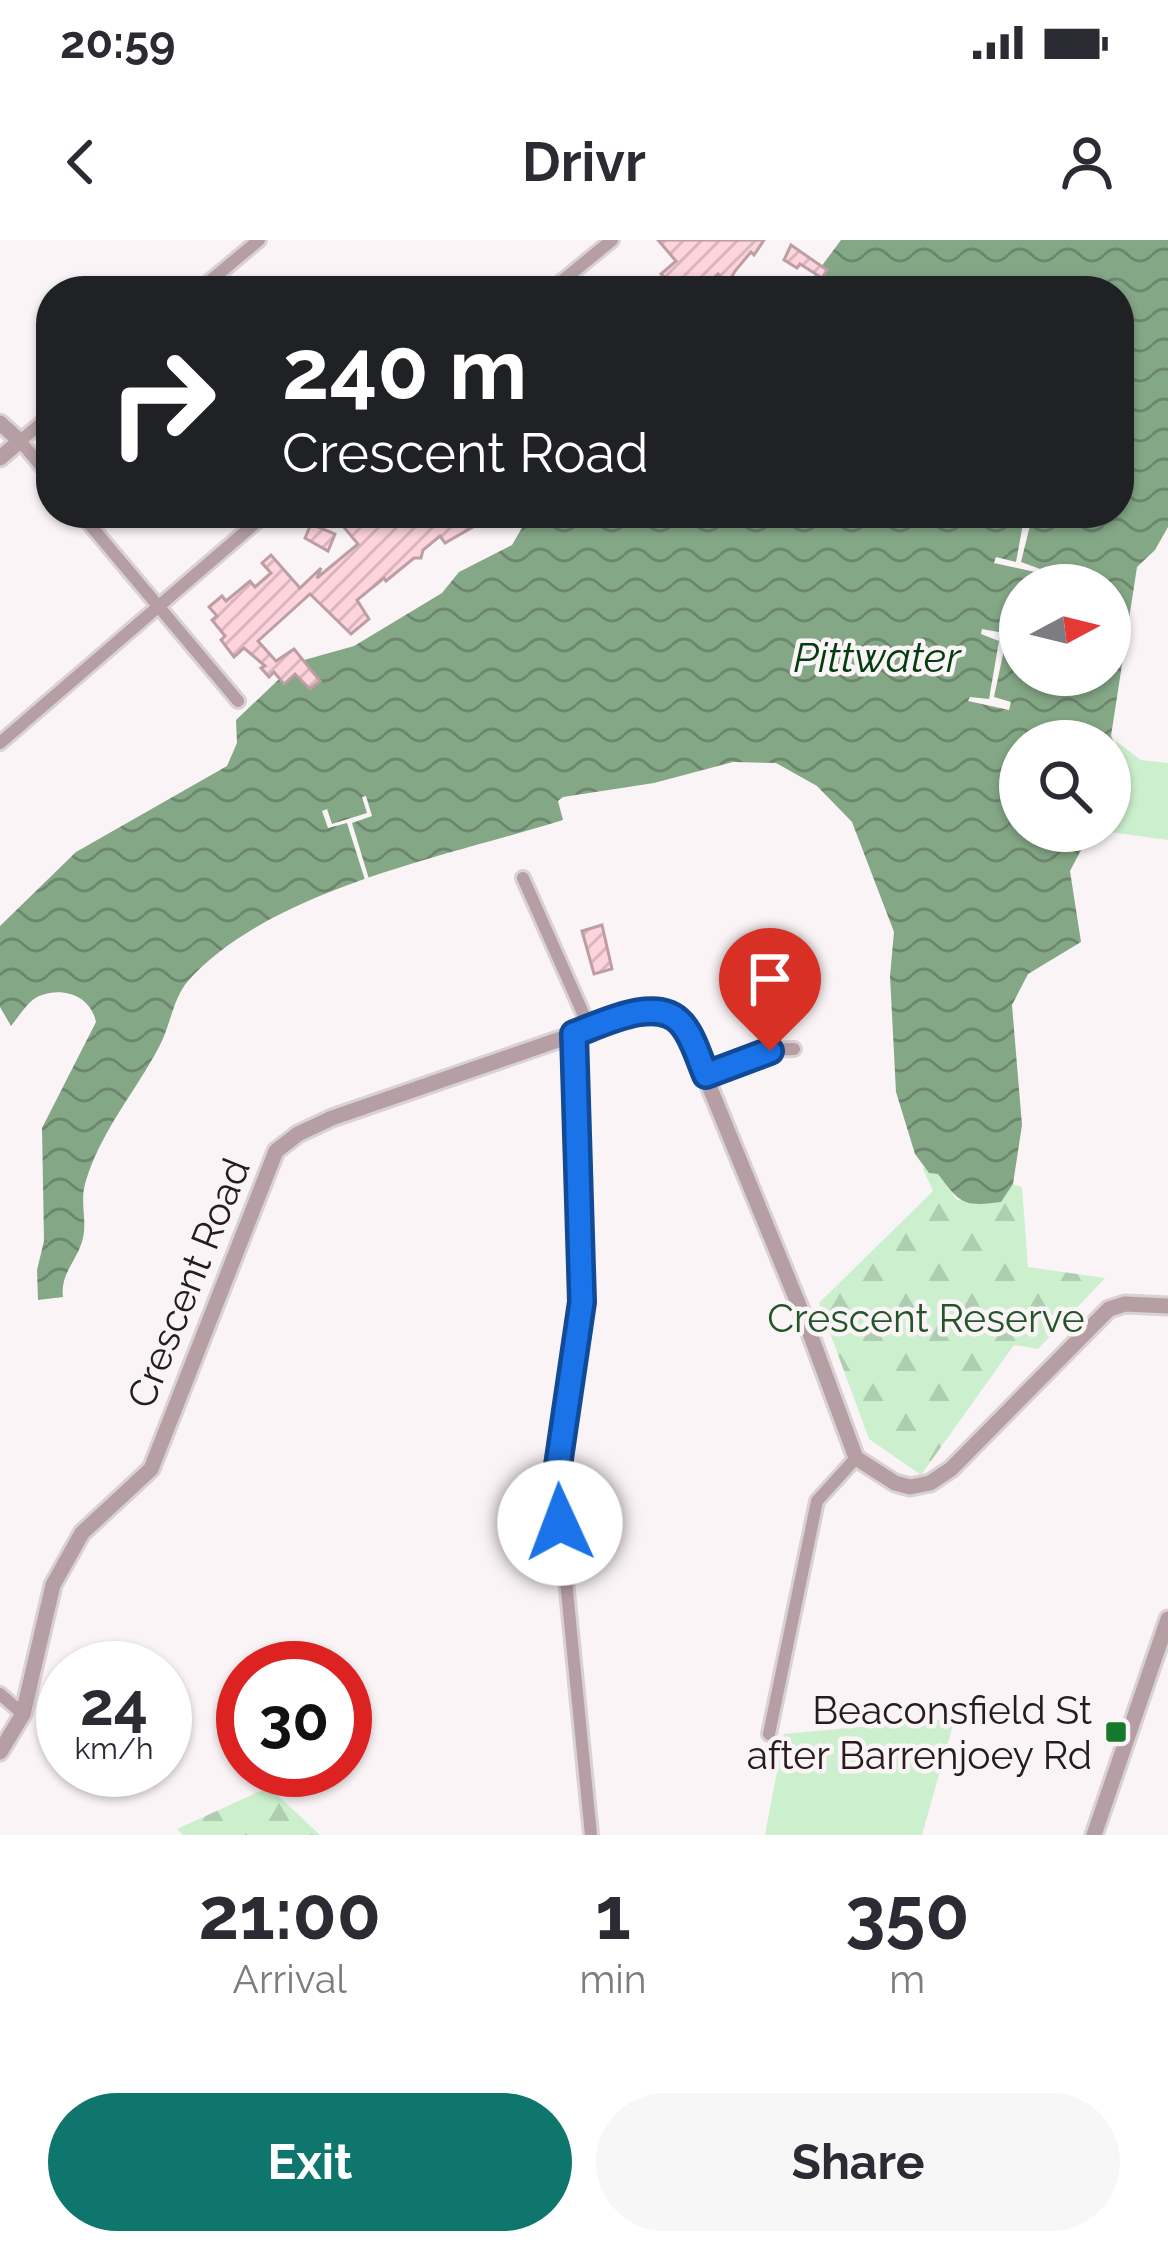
<!DOCTYPE html>
<style>
body{margin:0;font-family:Raleway,sans-serif;background:#f7f7f7;color:#2b2b33;height:100vh;display:flex;flex-direction:column;font-size:45px;white-space:nowrap}
*{box-sizing:border-box;margin:0}
p{font-size:39px;color:#7c7c81}
.icon{flex:none;width:66px;height:66px;fill:none;stroke:currentColor;stroke-width:2;stroke-linecap:round;stroke-linejoin:round}
.map{position:relative;height:1595px;overflow:hidden}
.drawer{display:flex;flex-direction:column;background:#fff;flex:1}
.drawer>*{flex:none}
.top-card{position:absolute;left:36px;top:36px;width:1098px;height:252px;border-radius:48px;box-shadow:0 3px 9px #0004;background:#202124;color:#fff;overflow:hidden}
.needle{width:78px;rotate:83deg}
.fabs{position:absolute;left:999px;top:324px;display:grid;gap:24px}
.fabs a{display:grid;place-items:center;width:132px;height:132px;border-radius:50%;background:#fff;box-shadow:0 3px 9px #0004;font-size:60px}
.speed{position:absolute;left:36px;top:1401px;display:flex;gap:24px;font-size:60px;font-weight:700;text-align:center}
.speed>*{display:grid;place-content:center;width:156px;height:156px;border-radius:50%;background:#fff;box-shadow:0 3px 9px #0004;line-height:1}
.speed small{font-size:30px;font-weight:400}
.speed .limit{border:18px solid #d22;background:#fff;color:#111}
.pin{position:absolute;display:grid;place-items:center;width:102px;height:102px;color:#fff;margin:-123px -51px;border-radius:50% 50% 50% 0;rotate:-45deg;box-shadow:0 0 12px #0007}
.pin .icon{rotate:45deg}
.me{position:absolute;width:132px;margin:-66px;rotate:358deg;stroke-linejoin:round;filter:drop-shadow(0 0 9px #0008)}
.turn{display:flex;align-items:center;gap:42px;height:252px;padding:0 48px;font-size:54px}
.turn .icon{width:156px;height:156px;stroke-width:2.5}
.turn b{display:block;font-size:84px;line-height:102px}
.eta{display:flex;justify-content:space-evenly;align-items:center;height:204px;text-align:center}
.eta b{font-size:72px;font-weight:700;line-height:84px}
.button{display:flex;gap:24px;margin-top:auto;padding:24px 48px}
.button a{flex:1;height:138px;border-radius:72px;background:#0f766e;color:#fff;font-size:48px;font-weight:700;line-height:138px;text-align:center}
.button a+a{background:#f7f7f7;color:#2b2b33}
.status{display:flex;justify-content:space-between;align-items:center;height:84px;padding:0 60px;background:#fff;direction:ltr}
.status svg{height:33px;fill:currentColor}
header{display:flex;justify-content:space-between;align-items:center;height:156px;padding:0 48px;background:#fff;font-size:54px;font-weight:700}
.map>svg:first-child{display:block}
</style>
<div class="status"><b>20:59</b><svg viewBox="0 0 49 12"><path d="M0 12V9h3v3zM5 12V6h3v6zM10 12V3h3v9zM15 12V0h3v12zM26 1h20v11H26zM47 4h2v5h-2z"/></svg></div>
<header><svg class="icon" aria-label="back" viewBox="0 0 24 24"><path d="M15 5l-7 7 7 7"/></svg>Drivr<svg class="icon" aria-label="person" viewBox="0 0 24 24"><circle cx="12" cy="8" r="4"/><path d="M4 21q1-7 8-7t8 7"/></svg></header>
<div class="map">
<svg width="1168" height="1595" viewBox="0 0 1168 1595">
<defs>
<pattern id="forest-firs" width="22" height="20" patternUnits="userSpaceOnUse" patternTransform="scale(3)"><rect width="22" height="20" fill="#ccf0cd"/><path d="M5 1l3.5 6h-7zM16 11l3.5 6h-7z" fill="#afcdb0"/></pattern>
<pattern id="water-waves" width="16" height="10" patternUnits="userSpaceOnUse" patternTransform="scale(3)"><rect width="16" height="10" fill="#84a786"/><path d="M0 5q4-4 8 0t8 0" fill="none" stroke="#6c876d"/></pattern>
<pattern id="building-hatch" width="6" height="6" patternUnits="userSpaceOnUse" patternTransform="scale(3)"><rect width="6" height="6" fill="#fdd3dc"/><path d="M-1 1l2-2M0 6l6-6M5 7l2-2" fill="none" stroke="#d9b5bc"/></pattern>
</defs>
<rect width="100%" height="100%" fill="#fbf4f6"/>
<g fill="#ccf0cd">
<polygon points="1116,501 1141,520 1168,523 1168,600 1102,591 1110,591 1110,526"/>
<polygon points="955,1478 922,1595 765,1595 784,1494"/>
</g>
<g fill="url(#forest-firs)">
<polygon points="922,927 938,934 957,960 1001,962 1013,944 1022,947 1028,1027 1105,1038 1038,1109 1014,1105 921,1235 869,1199 819,1063 933,951"/>
<polygon points="269,1547 320,1595 183,1595 177,1589"/>
</g>
<path fill="url(#water-waves)" fill-rule="evenodd" d="M 841,0 L 1168,0 L 1168,287 L 1155,310 L 1137,327 L 1111,496 L 1121,517 L 1110,525 L 1110,501 L 1020,501 L 1020,591 L 1091,591 L 1070,631 L 1081,702 L 1028,734 L 1012,765 L 1022,885 L 1013,944 L 1001,962 C 964,967 960,964 938,934 L 929,933 L 915,914 L 896,852 L 890,736 L 894,692 L 852,582 L 817,546 L 776,523 L 733,522 L 654,543 L 563,557 L 558,561 L 563,580 C 449,616 270,649 188,741 C 173,758 170,787 159,807 C 134,854 100,892 85,944 C 80,962 87,980 83,998 C 78,1020 60,1033 63,1057 L 38,1060 L 37,1030 L 44,1001 L 42,888 L 96,782 C 91,756 63,746 39,756 C 28,761 19,776 11,786 L 0,767 L 0,686 L 76,612 L 227,526 L 237,503 L 236,480 L 297,422 L 354,406 L 442,353 L 459,332 L 512,305 L 523,286 L 542,273 L 1119,273 L 1119,51 L 803,51 ZM 1020,345 L 1110,345 L 1110,435 L 1020,435 Z"/>
<g fill="#fbf4f6">
<polygon points="1025,273 1033,273 1021,322 1043,330 1040,345 1033,345 1035,332 994,323 996,317 1016,322"/>
<polygon points="982,389 1020,396 1020,402 1006,400 994,457 1011,462 1009,470 968,461 970,457 989,459 999,401 981,394"/>
<polygon points="366,556 372,576 352,583 369,639 365,640 347,583 328,588 322,571 327,569 332,584 367,573 362,557"/>
</g>
<g fill="url(#building-hatch)" stroke="#bd9ea5" stroke-width="3">
<polygon points="658,0 764,0 754,15 751,12 735,31 727,45 718,34 699,51 680,51 661,34 676,21"/>
<polygon points="791,5 827,30 822,38 800,24 797,28 784,20"/>
<polygon points="332,273 346,273 351,278 366,273 377,280 385,273 497,273 445,303 440,296 423,310 421,318 414,318 386,341 384,338 357,360 369,379 351,394 310,354 258,401 276,421 294,409 320,441 310,449 295,434 284,444 274,432 269,437 261,428 265,426 244,408 234,417 221,400 225,396 212,380 217,376 209,367 222,356 226,361 250,341 255,347 271,333 262,323 271,315 300,348 321,328 317,338 358,304"/>
<polygon points="311,284 335,294 328,311 305,298"/>
<polygon points="602,685 612,729 594,734 582,691"/>
</g>
<g fill="none" stroke-linecap="round" stroke-linejoin="round">
<defs>
<g id="minor">
<polyline points="198,51 259,0"/>
<polyline points="550,51 612,0"/>
<polyline points="51,175 20,201 51,238"/>
<polyline points="80,273 238,461"/>
<polyline points="0,503 267,273"/>
<polyline points="523,638 590,789"/>
<polyline points="574,794 582,1062 556,1239 591,1595"/>
<polyline points="706,835 770,810 794,809"/>
<polyline points="0,1454 23,1474"/>
<polyline points="769,1494 817,1261 856,1218"/>
</g>
<g id="tertiary">
<polyline points="0,183 20,201 0,218"/>
<polyline points="0,1512 23,1474 53,1345 82,1293 151,1229 276,911 298,894 332,878 636,773 665,773 685,787 805,1080 856,1218 895,1243 910,1247 930,1243 951,1229 1109,1069 1125,1064 1168,1066"/>
<polyline points="1094,1595 1168,1379"/>
</g>
</defs>
<use href="#minor" stroke="#d9d1d3" stroke-width="18"/>
<use href="#tertiary" stroke="#d9d1d3" stroke-width="21"/>
<polyline stroke="#8d8486" stroke-width="3" stroke-dasharray="3 9" stroke-linecap="butt" points="44,1001 52,1002"/>
<use href="#minor" stroke="#b69fa4" stroke-width="12"/>
<use href="#tertiary" stroke="#b69fa4" stroke-width="15"/>
</g>
<g fill="none" stroke-linecap="round" stroke-linejoin="round">
<defs>
<path id="route" d="M 560,1283 L 556,1239 L 582,1062 L 574,794 C 602,784 657,755 681,783 C 693,796 699,819 706,835 L 770,811"/>
</defs>
<use href="#route" stroke="#114b97" stroke-width="30"/>
<use href="#route" stroke="#1a73e8" stroke-width="21"/>
</g>
<rect fill="#14792b" stroke="#fbf4f6" stroke-width="4.5" x="1104" y="1480" width="24" height="24" rx="6"/>
<g text-anchor="middle" dominant-baseline="central" stroke-width="9" stroke-linejoin="round" paint-order="stroke">
<g font-size="39" fill="#261b1d" stroke="#fbf4f6">
<text transform="translate(188 1043) rotate(-68)">Crescent Road</text>
</g>
<g font-size="39" fill="#225529" stroke="#fbf4f6">
<text x="926" y="1078">Crescent Reserve</text>
</g>
<g font-size="39" fill="#261b1d" stroke="#fbf4f6" text-anchor="end">
<text x="1092" y="1470">Beaconsfield St<tspan x="1092" dy="45">after Barrenjoey Rd</tspan></text>
</g>
<g font-size="42" font-style="italic" fill="#033c10" stroke="#fbf4f6">
<text x="877" y="417">Pittwater</text>
</g>
</g>
</svg>
<div class="fabs">
<a><svg class="needle" viewBox="-14 -14 28 28"><path d="M0-13l5 13h-10z" fill="#e53935"/><path d="M0 13l5-13h-10z" fill="#7c7c81"/></svg></a>
<a><svg class="icon" aria-label="search" viewBox="0 0 24 24"><circle cx="10" cy="10" r="6"/><path d="M15 15l6 6"/></svg></a>
</div>
<div class="speed"><div>24<small>km/h</small></div><div class="limit">30</div></div>
<div class="pin" style="left:770px;top:811px;background:#d93025"><svg class="icon" aria-label="arrive" viewBox="0 0 24 24"><path d="M6 21V4h12l-3 4 3 4H6"/></svg></div>
<svg class="me" style="left:560px;top:1283px" viewBox="-20 -20 40 40"><circle r="19" fill="#fff"/><path d="M0-13L10 11 0 6-10 11z" fill="#1a73e8"/></svg>
<div class="top-card">
<div class="turn"><svg class="icon" aria-label="right" viewBox="0 0 24 24"><path d="M7 20v-9h11M14 6l5 5-5 5"/></svg><div><b>240 m</b>Crescent Road</div></div>
</div>
</div>
<section class="drawer">
<div class="eta">
<div><b>21:00</b><p>Arrival</p></div>
<div><b>1</b><p>min</p></div>
<div><b>350</b><p>m</p></div>
</div>
<div class="button"><a>Exit</a><a>Share</a></div>
</section>
